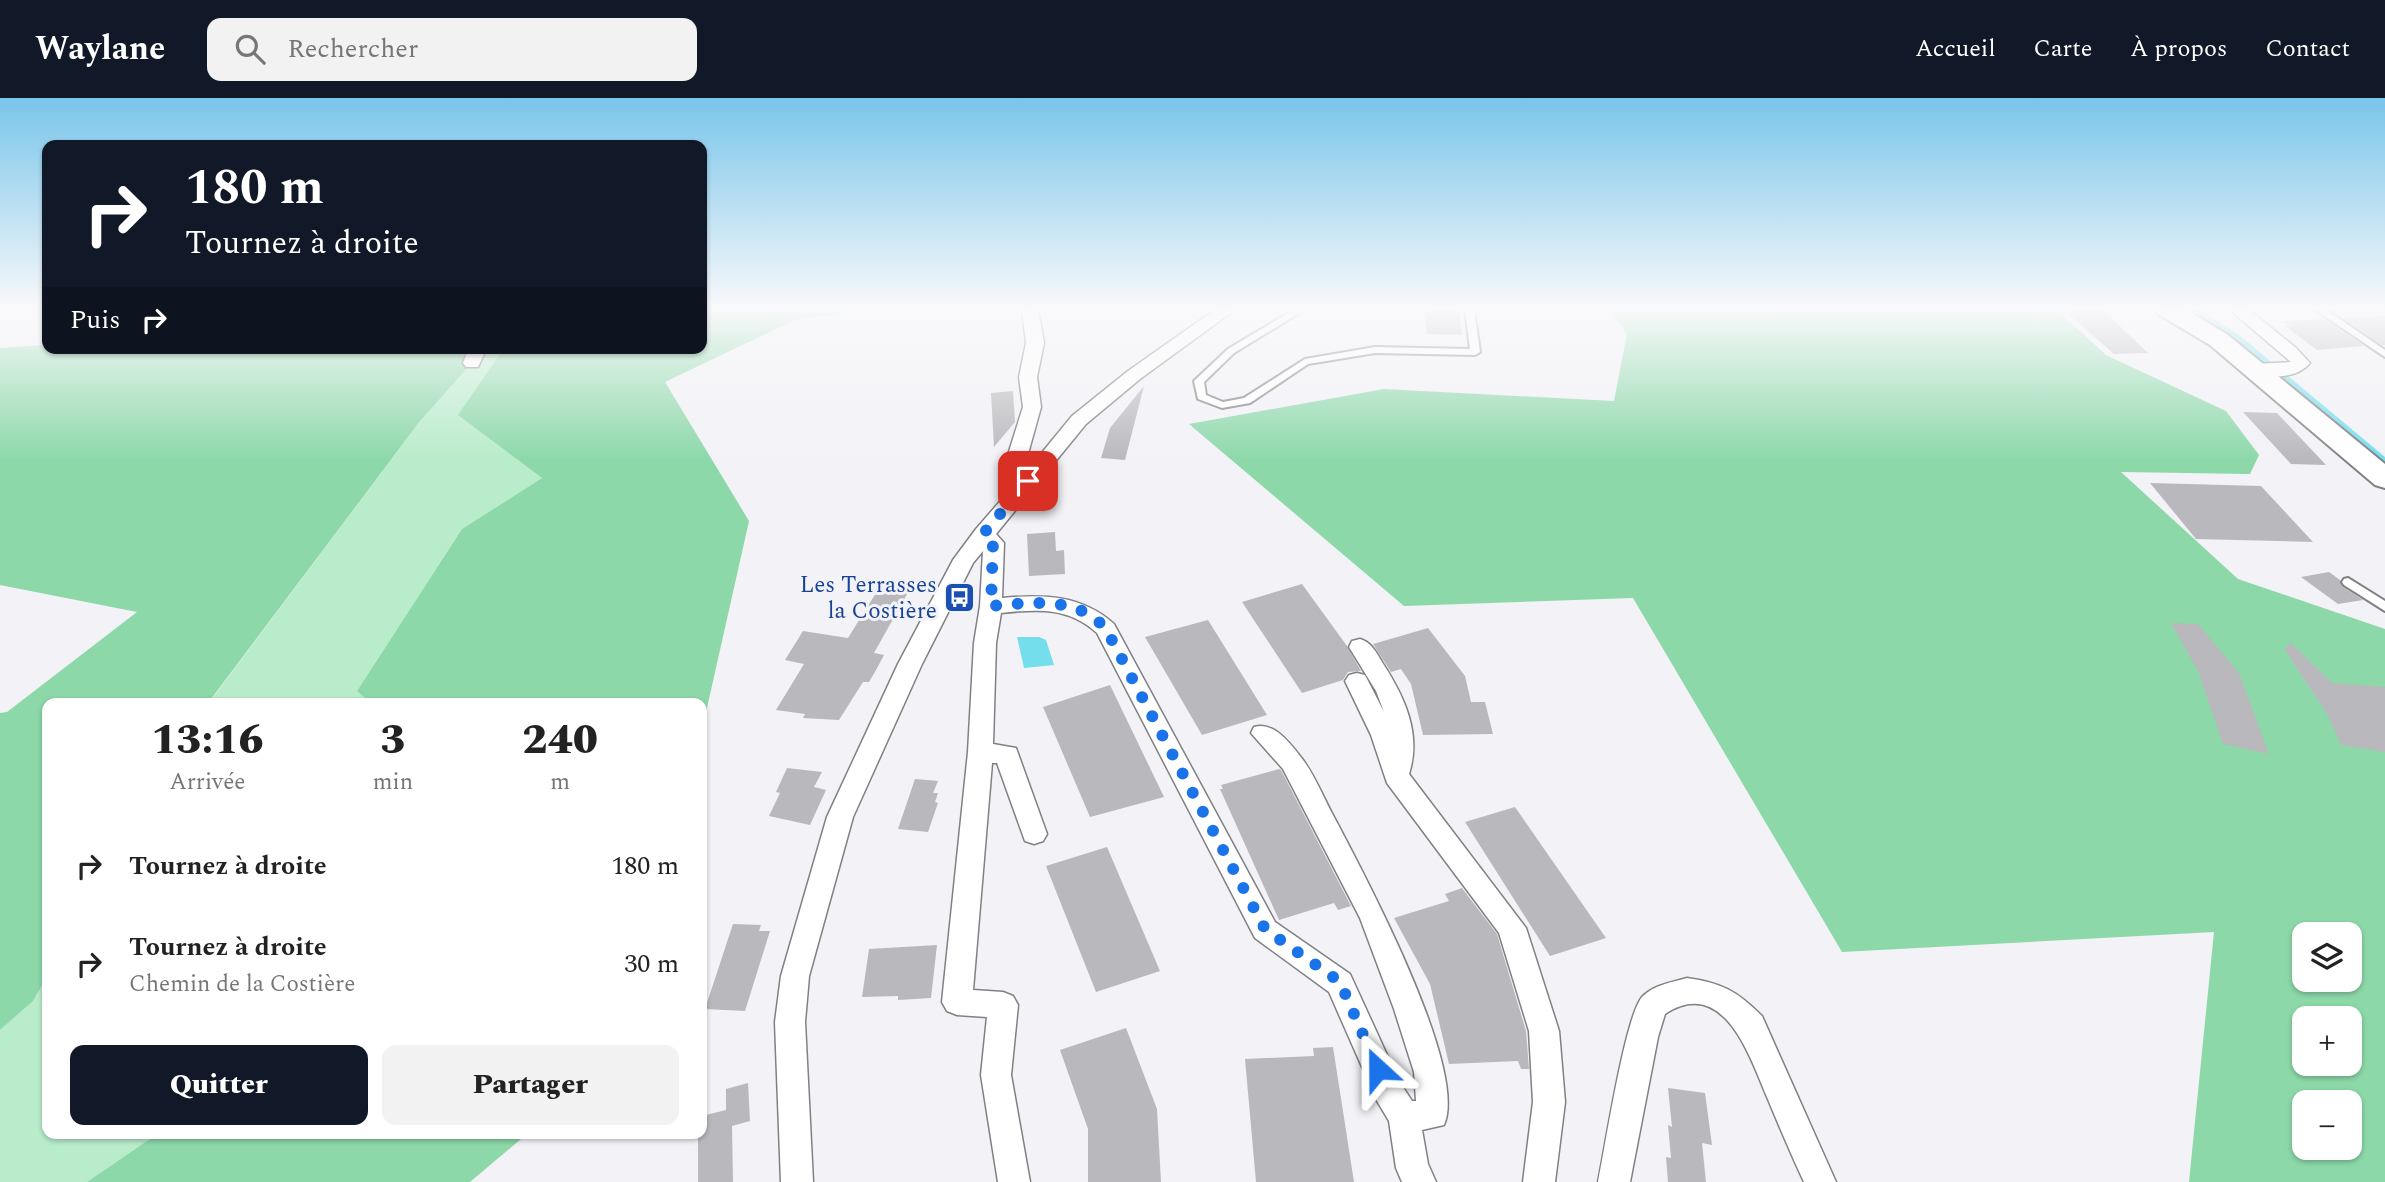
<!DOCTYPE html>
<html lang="fr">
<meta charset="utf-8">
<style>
body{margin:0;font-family:Spectral,serif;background:#f2f2f2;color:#222;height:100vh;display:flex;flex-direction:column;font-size:26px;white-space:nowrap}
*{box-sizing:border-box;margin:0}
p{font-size:23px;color:#767676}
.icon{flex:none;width:38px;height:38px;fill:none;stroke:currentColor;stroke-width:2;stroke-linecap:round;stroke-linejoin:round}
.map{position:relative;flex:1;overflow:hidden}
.sheet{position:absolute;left:42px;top:600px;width:665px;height:441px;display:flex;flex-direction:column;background:#fff;border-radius:14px;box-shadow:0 2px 5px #0004}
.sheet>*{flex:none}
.top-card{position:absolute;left:42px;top:42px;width:665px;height:214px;border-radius:14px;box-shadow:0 2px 5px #0004;background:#111827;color:#fff;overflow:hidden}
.fabs{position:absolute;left:2292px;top:824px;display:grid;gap:14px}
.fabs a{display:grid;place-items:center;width:70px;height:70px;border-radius:14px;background:#fff;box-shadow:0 2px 5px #0004;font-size:35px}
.pin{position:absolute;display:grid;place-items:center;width:60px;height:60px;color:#fff;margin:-30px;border-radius:14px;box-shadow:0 4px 10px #0006}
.me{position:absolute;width:77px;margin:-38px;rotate:336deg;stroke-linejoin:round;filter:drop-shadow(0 0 5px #0008)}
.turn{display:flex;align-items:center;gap:24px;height:147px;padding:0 28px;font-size:32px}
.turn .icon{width:91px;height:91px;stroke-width:2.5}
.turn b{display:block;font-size:49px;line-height:60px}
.then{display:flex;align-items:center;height:66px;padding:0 28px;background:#0003;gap:14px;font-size:26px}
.eta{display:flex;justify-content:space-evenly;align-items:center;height:119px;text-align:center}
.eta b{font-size:42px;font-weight:800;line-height:49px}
.button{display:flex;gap:14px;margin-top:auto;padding:14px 28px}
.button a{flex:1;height:80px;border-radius:14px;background:#111827;color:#fff;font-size:28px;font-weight:800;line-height:80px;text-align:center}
.button a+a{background:#f2f2f2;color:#222}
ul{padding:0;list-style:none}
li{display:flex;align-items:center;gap:21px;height:98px;padding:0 28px}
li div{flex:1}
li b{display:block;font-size:26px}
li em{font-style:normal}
header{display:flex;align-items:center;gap:42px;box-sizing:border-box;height:98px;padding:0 35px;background:#111827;color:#fff}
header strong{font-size:33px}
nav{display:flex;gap:38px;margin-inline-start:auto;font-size:24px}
.search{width:490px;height:63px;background:#f2f2f2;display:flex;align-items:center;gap:18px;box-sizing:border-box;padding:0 24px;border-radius:14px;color:#767676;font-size:26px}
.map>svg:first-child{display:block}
</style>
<header>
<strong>Waylane</strong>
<div class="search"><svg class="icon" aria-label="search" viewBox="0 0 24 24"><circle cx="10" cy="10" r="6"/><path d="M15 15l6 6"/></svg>Rechercher</div>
<nav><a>Accueil</a><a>Carte</a><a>À propos</a><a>Contact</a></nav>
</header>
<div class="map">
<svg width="2385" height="1084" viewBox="0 0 2385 1084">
<rect width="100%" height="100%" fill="#f2f2f7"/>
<g fill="#b8ecca">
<polygon points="478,250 504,250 459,317 542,380 462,431 357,593 372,605 208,606 420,323 472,265"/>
<polygon points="47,879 47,1036 157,1036 87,1084 0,1084 0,932 33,903"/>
</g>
<g fill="#8cd8a9" fill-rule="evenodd">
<polygon points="702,211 885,211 797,221 665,284 749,423 702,632 702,606 372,606 357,593 462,431 542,380 458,317 504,250 702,250"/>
<path d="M 1609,211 L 2056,211 L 2106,257 L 2226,313 L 2259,357 L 2250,376 L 2121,374 L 2238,481 L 2385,531 L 2385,1084 L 2189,1084 L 2214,834 L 1842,854 L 1633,500 L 1404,508 L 1189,326 L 1384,291 L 1614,303 L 1627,236 ZM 2305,836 L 2350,836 L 2350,882 L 2305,882 ZM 2305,920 L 2350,920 L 2350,966 L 2305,966 ZM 2305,1004 L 2350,1004 L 2350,1050 L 2305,1050 Z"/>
<polygon points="47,247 47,250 478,250 472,265 420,323 208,605 47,606 47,879 33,903 0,932 0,615 7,614 137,514 0,487 0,250"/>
<polygon points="157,1036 527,1036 470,1084 87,1084"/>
</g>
<polygon fill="#74deed" points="1017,539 1039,539 1046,542 1054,567 1024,570"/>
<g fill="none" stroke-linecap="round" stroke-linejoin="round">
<polyline stroke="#74deed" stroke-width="6" points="2192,211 2237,239 2385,363"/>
</g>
<g fill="#b9b9bd">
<polygon points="1425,211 1459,211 1462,237 1427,236"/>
<polygon points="2063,211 2102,211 2148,255 2114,256"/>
<polygon points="2385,218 2385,247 2382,247 2343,220"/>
<polygon points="2324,221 2364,248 2317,252 2285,228 2291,228 2284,223"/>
<polygon points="1144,288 1125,362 1101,360 1110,330"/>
<polygon points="1013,293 1015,324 994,349 991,295"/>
<polygon points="2243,314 2277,315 2326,367 2291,366"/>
<polygon points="2150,385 2261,388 2313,444 2196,441"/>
<polygon points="1055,434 1056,453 1064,452 1065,476 1029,478 1027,436"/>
<polygon points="2329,474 2340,482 2343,489 2363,502 2338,506 2301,479"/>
<polygon points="886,486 911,489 874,555 884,557 876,572 869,584 863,584 839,622 803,620 805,616 776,612 804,566 785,562 803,533 848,540 876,495 881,495"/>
<polygon points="1302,486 1347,548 1361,573 1348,574 1343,582 1302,595 1242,504"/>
<polygon points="1208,522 1267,617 1202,637 1145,539"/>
<polygon points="2171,525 2198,526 2239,575 2269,656 2223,646 2198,573"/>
<polygon points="1428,530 1465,578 1471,604 1485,604 1493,636 1423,637 1411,586 1401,571 1391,574 1373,546"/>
<polygon points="2291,545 2332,585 2385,589 2385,654 2341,647 2327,616 2284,551"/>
<polygon points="1110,587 1164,699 1090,719 1043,609"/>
<polygon points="787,670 822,674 814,689 826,692 810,727 769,718 780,695 776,694"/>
<polygon points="1279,671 1281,672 1351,808 1338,812 1334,805 1279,822 1220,691 1223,691 1221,687"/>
<polygon points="915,681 938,683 933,695 938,695 935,704 938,705 928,734 898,731"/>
<polygon points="1515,709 1606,840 1550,858 1465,724"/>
<polygon points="1107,749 1160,873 1096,894 1046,768"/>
<polygon points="1462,790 1497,836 1526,933 1529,971 1521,971 1518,963 1449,966 1430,886 1394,820 1449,803 1445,796"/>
<polygon points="733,826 761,827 759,833 770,833 745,913 705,911"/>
<polygon points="937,847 931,900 898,902 898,898 862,899 869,851"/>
<polygon points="1126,930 1157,1011 1161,1084 1088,1084 1088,1031 1060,952"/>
<polygon points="1333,949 1354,1084 1256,1084 1245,961 1314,958 1313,950"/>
<polygon points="748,985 750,1023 732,1028 733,1084 698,1084 698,1036 702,1036 702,1018 726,1012 726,991"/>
<polygon points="1668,990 1705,995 1712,1047 1702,1045 1706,1084 1668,1084 1666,1059 1671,1060 1668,1027 1672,1029"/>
</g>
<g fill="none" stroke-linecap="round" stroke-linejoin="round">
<defs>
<g id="lane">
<polygon points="1295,211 1306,211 1234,255 1204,284 1206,297 1223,304 1244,300 1305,261 1375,249 1470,251 1465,211 1474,211 1480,254 1475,257 1375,255 1308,266 1250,305 1222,310 1198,301 1194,283 1228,251"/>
<polygon points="2314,211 2325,211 2385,252 2385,259"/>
<polygon points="2348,480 2385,503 2385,513 2344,487 2342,484 2344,481"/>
</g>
<g id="street">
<path d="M 1022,211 L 1038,211 L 1044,245 L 1037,279 L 1041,309 L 1026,363 L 1031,368 L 1072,318 L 1128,273 L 1216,211 L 1236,211 L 1140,281 L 1086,326 L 996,436 L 1004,445 L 1002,500 C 1044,496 1082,497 1114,526 L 1275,824 L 1350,876 L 1399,983 L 1412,1003 L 1416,1003 L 1414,974 L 1394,911 L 1360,820 L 1283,671 L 1251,635 L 1254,629 C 1273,623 1289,644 1300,658 C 1314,675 1323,699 1334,719 C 1363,774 1469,971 1444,1027 L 1422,1032 L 1428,1066 L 1436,1084 L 1402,1084 L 1396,1070 L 1389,1023 L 1377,1003 L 1329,894 L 1255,840 L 1097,535 C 1069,509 1038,511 1001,515 L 996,545 L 993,646 L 1016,650 L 1047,736 L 1043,743 L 1034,746 L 1025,743 L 997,665 L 992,665 L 973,892 L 1003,894 L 1013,898 L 1018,907 L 1011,977 L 1030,1084 L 998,1084 L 981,977 L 987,919 L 957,917 L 947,913 L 942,904 L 968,654 L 974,545 L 980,508 L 983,453 L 973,465 L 922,566 L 853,719 L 809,878 L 805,924 L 813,1084 L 781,1084 L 775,924 L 781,878 L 827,719 L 898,566 L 953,462 L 976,431 L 1022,378 L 1012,374 L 1006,363 L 1023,309 L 1019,279 L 1026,245 Z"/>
<path d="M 2229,211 L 2248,211 L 2295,249 L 2310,265 C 2296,282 2268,280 2248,275 L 2245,271 L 2254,266 L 2291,264 Z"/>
<polygon points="469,250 487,250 478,269 466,269 463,265"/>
<path d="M 1360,541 C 1371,544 1376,554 1382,564 C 1404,598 1422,635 1409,676 L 1526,830 L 1559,933 L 1565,1004 L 1555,1084 L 1523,1084 L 1533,1004 L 1529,933 L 1499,835 L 1387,685 L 1371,637 L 1345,583 L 1349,577 L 1357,575 L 1365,577 L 1384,614 L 1376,593 L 1349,549 L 1352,543 Z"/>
<path d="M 1687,880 C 1722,885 1737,893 1762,918 L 1836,1084 L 1804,1084 C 1791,1056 1779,1028 1767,999 C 1750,959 1724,877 1665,916 L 1658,939 L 1630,1084 L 1598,1084 C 1605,1051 1625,919 1642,899 C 1653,887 1673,884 1687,880 Z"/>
</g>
<polygon id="secondary" points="2155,211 2185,211 2228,237 2385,366 2385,390 2375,387 2210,247 2158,216"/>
</defs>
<use href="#lane" stroke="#818185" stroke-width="4"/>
<use href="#street" stroke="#818185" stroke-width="3"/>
<use href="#secondary" stroke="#818185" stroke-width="4"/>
<use href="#lane" fill="#fff" fill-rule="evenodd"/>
<use href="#street" fill="#fff" fill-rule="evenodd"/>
<use href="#secondary" fill="#fff" fill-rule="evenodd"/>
</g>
<linearGradient id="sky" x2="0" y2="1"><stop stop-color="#79c5ea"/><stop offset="0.58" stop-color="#f9f9fb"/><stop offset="1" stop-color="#f9f9fb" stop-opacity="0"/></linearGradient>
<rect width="2385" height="363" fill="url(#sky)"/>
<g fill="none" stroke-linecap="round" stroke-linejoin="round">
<path stroke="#1a73e8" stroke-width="12" stroke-dasharray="0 21.6" d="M 1028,383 L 983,436 L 993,445 L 991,508 C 1032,505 1076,497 1106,531 L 1265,831 L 1340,884 L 1378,971"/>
</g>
<defs>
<symbol id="bus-square" viewBox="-11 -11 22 22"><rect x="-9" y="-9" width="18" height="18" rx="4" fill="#1a4fb4" stroke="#f2f2f7"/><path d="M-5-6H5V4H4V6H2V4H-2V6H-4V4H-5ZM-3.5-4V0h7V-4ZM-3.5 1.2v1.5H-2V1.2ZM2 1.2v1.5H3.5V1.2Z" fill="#fff"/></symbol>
</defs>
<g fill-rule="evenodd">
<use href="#bus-square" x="942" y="482" width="35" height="35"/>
</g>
<g text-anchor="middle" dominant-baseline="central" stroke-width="6" stroke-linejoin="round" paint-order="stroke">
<g font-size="23" fill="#164399" stroke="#f2f2f7" text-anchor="end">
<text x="937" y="487">Les Terrasses<tspan x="937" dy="26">la Costière</tspan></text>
</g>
</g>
</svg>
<div class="fabs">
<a><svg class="icon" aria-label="layers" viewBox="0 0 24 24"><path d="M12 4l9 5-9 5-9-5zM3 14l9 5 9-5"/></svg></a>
<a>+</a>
<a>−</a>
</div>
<div class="pin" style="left:1028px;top:383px;background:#d93025"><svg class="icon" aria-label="arrive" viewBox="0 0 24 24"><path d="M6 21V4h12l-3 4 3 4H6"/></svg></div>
<svg class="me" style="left:1378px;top:971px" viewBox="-20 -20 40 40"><path d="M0-17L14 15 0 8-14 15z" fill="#1a73e8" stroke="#fff" stroke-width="4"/></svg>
<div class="top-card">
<div class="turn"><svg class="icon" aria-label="right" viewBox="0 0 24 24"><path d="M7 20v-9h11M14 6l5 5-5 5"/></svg><div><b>180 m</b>Tournez à droite</div></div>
<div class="then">Puis<svg class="icon" aria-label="right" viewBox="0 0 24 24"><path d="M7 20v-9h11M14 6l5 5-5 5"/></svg></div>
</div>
<section class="sheet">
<div class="eta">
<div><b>13:16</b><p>Arrivée</p></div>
<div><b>3</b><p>min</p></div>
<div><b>240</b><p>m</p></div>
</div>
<ul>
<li><svg class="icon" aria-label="right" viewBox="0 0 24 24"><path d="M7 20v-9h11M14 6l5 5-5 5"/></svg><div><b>Tournez à droite</b></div><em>180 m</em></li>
<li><svg class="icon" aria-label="right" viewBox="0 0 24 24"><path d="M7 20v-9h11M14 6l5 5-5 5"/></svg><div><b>Tournez à droite</b><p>Chemin de la Costière</p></div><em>30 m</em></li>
</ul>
<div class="button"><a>Quitter</a><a>Partager</a></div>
</section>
</div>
